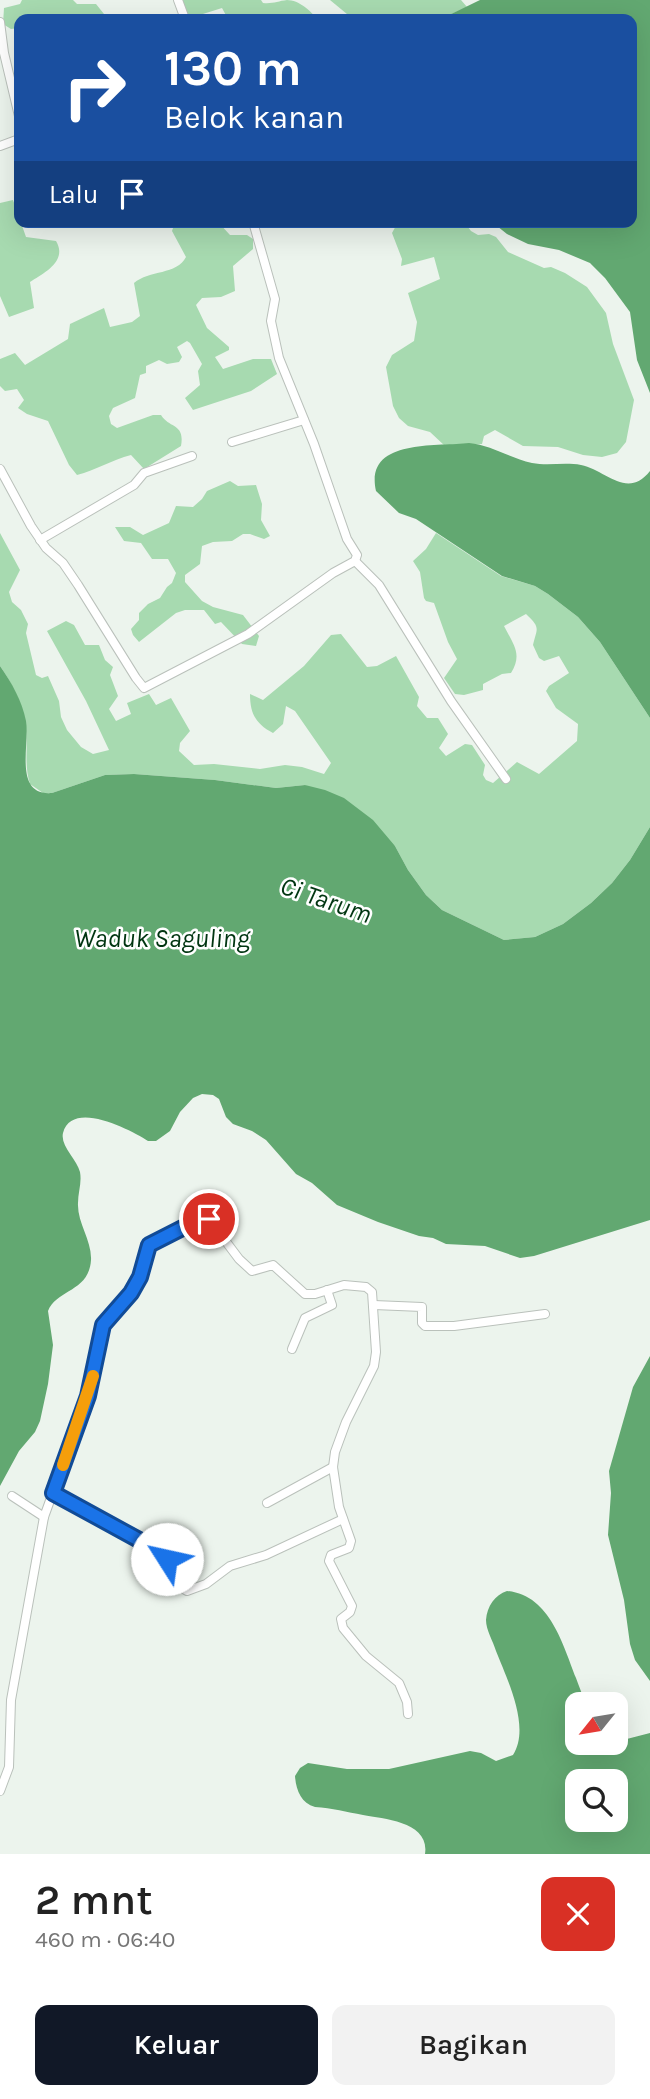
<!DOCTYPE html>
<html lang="id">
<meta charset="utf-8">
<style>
body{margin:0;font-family:Karla,sans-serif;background:#f2f2f2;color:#222;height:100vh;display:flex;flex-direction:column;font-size:26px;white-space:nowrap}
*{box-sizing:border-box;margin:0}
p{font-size:23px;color:#767676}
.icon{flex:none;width:38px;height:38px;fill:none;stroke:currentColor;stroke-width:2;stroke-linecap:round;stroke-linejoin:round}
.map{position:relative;height:1854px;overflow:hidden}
.drawer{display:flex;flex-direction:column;background:#fff;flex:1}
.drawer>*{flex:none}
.banner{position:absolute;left:14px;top:14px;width:623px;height:214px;border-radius:14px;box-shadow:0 7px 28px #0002;background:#1a4fa0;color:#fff;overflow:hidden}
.needle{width:46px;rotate:240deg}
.tools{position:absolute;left:565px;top:1692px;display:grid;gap:14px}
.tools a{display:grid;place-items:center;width:63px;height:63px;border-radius:14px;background:#fff;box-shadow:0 7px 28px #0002;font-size:35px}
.pin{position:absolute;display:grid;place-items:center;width:60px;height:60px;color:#fff;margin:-30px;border:4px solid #fff;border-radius:50%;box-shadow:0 2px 7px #0007}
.me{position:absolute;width:77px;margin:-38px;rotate:305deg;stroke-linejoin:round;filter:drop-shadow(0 0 5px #0008)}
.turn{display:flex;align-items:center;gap:24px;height:147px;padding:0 35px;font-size:32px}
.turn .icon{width:91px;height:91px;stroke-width:2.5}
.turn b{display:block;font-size:49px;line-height:60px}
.then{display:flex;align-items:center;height:66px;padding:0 35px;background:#0003;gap:14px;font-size:26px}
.round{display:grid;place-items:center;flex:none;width:74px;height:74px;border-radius:14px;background:#f2f2f2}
.overview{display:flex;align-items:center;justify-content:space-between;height:119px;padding:0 35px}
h1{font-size:42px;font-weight:600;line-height:52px}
.action{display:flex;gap:14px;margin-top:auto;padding:14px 35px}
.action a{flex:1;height:80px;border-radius:14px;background:#111827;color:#fff;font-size:28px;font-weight:600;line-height:80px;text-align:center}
.action a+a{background:#f2f2f2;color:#222}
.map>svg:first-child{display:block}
</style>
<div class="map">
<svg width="650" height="1854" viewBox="0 0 650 1854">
<rect width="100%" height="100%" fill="#ecf4ed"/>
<g fill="#a7dab0">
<polygon points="22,0 73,0 77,4 96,4 108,19 19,19 19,28 11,29 3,24 4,8 20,4"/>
<path d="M 181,0 L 261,0 L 263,3 C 273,4 278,1 287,0 C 299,0 311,11 317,19 L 228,19 L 222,8 L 187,19 Z"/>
<polygon points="330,0 461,0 467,7 441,19 353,19"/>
<path d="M 13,200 L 26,237 L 56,241 C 68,261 44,273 30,282 L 34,308 L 9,317 L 0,296 L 0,203 Z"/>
<path d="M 175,222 L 218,222 L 230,235 L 247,235 L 253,239 L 253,249 L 233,266 L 235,291 L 221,297 L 202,298 L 196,305 L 207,328 L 229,347 L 229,350 L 215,357 L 223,369 L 253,359 L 271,359 L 277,374 L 251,391 L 193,410 L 185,398 L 200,385 L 198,371 L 202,364 L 190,343 L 187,341 L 177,347 L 182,357 L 179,362 L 167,364 L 159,360 L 146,366 L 146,373 L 140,375 L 135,398 L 113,408 L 109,416 L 111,424 L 117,428 L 153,415 L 161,415 C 170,429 185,423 181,446 L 144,469 L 131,455 C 112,460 96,470 77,475 L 69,465 L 48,421 L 27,414 L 18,408 L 24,400 L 17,389 L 5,391 L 0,386 L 0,359 L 15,353 L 25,365 L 68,339 L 70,324 L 104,308 L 110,327 L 132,322 L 140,316 L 134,283 C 149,270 177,275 186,257 L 172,231 Z"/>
<polygon points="398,222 464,222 471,231 478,235 489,234 496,237 508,252 544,268 551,267 565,273 587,287 606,313 613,344 634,400 626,442 617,453 602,457 583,455 558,447 523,446 495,430 484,436 482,444 445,446 430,432 408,426 399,418 393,406 386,367 392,355 414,341 417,322 408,293 440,279 434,257 401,266 402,259 392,233"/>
<polygon points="230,481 238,486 256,485 262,504 261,520 270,536 264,539 250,534 243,534 232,541 213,542 202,546 200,564 185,575 185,582 202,601 213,607 243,615 259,636 256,646 242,644 221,622 215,624 204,610 185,610 176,613 139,642 133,635 131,629 139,620 139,613 148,604 160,598 167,587 172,583 176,573 168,559 152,559 141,543 124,541 115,527 130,527 143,535 169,523 176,506 193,507 202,499 207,491"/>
<path d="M 0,533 L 20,570 L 9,592 L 12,602 L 21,610 L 28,624 L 26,633 L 36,675 L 42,678 L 48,676 L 59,701 L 61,717 L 67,730 L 81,747 L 93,754 L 109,750 L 86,701 L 47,631 L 66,621 L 74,625 L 85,645 L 99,645 L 105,660 L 113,667 L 110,675 L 118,696 L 109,709 L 116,721 L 131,714 L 127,703 L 149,694 L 156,705 L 171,698 L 190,731 L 180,743 L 179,751 L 194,765 L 214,764 L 260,769 L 285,765 L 302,767 L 324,774 L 331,763 L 295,711 L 286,706 L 283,724 L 273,733 C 256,724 250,714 250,694 L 263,700 L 304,666 L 331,635 L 341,634 L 367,667 L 377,666 L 396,656 L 419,697 L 417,706 L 427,718 L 438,718 L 448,734 L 439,748 L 446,756 L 465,744 L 472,745 L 485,765 L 483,775 L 486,780 L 493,783 L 517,762 L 539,774 L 577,741 L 578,724 L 556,708 L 546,691 L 549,686 L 569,673 L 559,656 L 544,661 L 539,658 L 533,645 C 537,628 541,628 526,614 L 504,626 C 513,644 523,654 511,673 L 502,674 L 483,684 L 483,690 L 464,695 L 455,694 L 444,678 L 457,659 L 448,642 L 434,603 L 426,601 L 424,598 L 420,572 L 413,561 L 426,549 L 436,533 L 501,576 L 535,586 L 548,594 L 578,617 L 600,642 L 650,718 L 650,827 L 630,860 L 612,883 L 591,903 L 563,924 L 535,937 L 504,940 L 442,910 L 426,895 L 408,870 L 395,846 L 305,785 L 276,788 L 215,780 L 134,774 L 105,775 L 52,793 L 43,793 L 30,784 C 24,766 28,748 26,728 C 25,708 12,683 0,666 Z"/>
</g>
<g fill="#62a871" fill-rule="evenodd">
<polygon points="480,0 650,0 650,393 637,360 630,312 605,278 590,263 559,250 528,244 507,234 492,222 632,222 632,19 441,19"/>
<path d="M 469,443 C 491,445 510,458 532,463 C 548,466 565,462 581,465 C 606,470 627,500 650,471 L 650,718 L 600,642 L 578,617 L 548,594 L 535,586 L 502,576 L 416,519 L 399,513 L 376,491 C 364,438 437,447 469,443 Z"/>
<path d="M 0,666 C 12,683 22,701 26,721 C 30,745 13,796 52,793 L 105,775 L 134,774 L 215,780 L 276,788 L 305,785 L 325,790 L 344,798 L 373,820 L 395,846 L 408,870 L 426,895 L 442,910 L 504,940 L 535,937 L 563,924 L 591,903 L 612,883 L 630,860 L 650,827 L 650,1220 L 534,1256 L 520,1258 L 485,1246 L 446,1244 L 433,1238 L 419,1236 L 378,1222 L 337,1205 L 312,1183 L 296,1174 L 266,1140 L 252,1131 L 233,1124 L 226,1117 L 219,1099 L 213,1095 L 202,1094 L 193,1098 L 180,1112 L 170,1131 L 156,1141 L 148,1141 C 131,1130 72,1099 63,1133 C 60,1146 77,1159 80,1172 C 82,1183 78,1192 78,1203 C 77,1223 92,1240 91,1260 C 89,1292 57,1289 48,1311 L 53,1345 L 48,1384 L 40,1421 L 35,1432 L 19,1451 L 0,1486 Z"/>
<polygon points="650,1356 650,1681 635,1660 630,1644 624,1600 608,1535 611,1493 609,1471 633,1387"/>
<path d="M 507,1591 C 550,1595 563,1645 576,1678 C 579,1687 583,1695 585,1704 L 578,1704 L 578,1743 L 587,1743 L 592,1748 L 650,1733 L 650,1854 L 425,1854 C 430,1822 385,1819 363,1815 C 347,1812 332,1808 315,1807 C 301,1803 296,1790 295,1776 L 300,1768 L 308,1763 L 347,1769 L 389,1769 L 470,1751 L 481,1753 L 496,1761 L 513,1755 C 531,1727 507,1679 496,1651 C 493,1641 486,1630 486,1620 C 487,1606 495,1595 507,1591 ZM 578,1782 L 616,1782 L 616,1820 L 578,1820 Z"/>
</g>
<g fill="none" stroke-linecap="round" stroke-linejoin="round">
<defs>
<g id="minor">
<polyline points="178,0 185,19"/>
<polyline points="0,22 4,53 19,116"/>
<polyline points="0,146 19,139"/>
<polyline points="232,442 304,420"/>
<polyline points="0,469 31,526 46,548 63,563 78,585 136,678 144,688 248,634 333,573 355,561 357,555 347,539 314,444 279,358 271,321 275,299 253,222"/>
<polyline points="40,540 134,485 144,473 192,456"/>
<polyline points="355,561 379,585 451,701 506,779"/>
<polyline points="374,1305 422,1307 422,1323 425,1326 454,1326 545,1314"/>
<polyline points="292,1349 305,1318 332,1305 327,1290"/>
<path d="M 53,1493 L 160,1552 C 171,1563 174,1584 187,1591 L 206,1584 L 230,1566 L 266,1555 L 343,1519"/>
<polyline points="12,1496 44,1517"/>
<polyline points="267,1503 333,1467"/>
<polyline points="0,1791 9,1767 11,1700 44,1517 88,1396 103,1325 131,1293 140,1277 149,1245 204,1217 209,1219 239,1259 252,1271 273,1265 305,1294 315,1294 344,1285 366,1287 372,1292 376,1352 374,1366 346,1422 335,1452 333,1467 339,1507 351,1541 349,1548 331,1555 329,1561 352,1606 350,1612 341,1619 343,1628 366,1656 399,1683 407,1702 408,1714"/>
</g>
</defs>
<use href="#minor" stroke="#bac1bb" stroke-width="10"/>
<use href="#minor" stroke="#fff" stroke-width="8"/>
</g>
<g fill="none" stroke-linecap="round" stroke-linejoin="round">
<defs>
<polyline id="route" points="167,1559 150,1546 53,1493 88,1396 103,1325 131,1293 140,1277 149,1245 204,1217 209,1219"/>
</defs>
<use href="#route" stroke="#114b97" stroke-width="18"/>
<use href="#route" stroke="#1a73e8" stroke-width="12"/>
<polyline stroke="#f59e0b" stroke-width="12" points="63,1465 93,1376"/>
</g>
<g text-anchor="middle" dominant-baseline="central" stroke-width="5" stroke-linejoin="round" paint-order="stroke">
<g font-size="26" font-style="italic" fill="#003511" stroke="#fff">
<text transform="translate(326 900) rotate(19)">Ci Tarum</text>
<text x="162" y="938">Waduk Saguling</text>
</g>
</g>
</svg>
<div class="tools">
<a><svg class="needle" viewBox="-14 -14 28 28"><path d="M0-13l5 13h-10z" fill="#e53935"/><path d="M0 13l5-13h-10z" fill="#767676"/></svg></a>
<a><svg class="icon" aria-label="search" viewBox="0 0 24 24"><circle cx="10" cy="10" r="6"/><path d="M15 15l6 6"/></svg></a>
</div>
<div class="pin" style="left:209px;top:1219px;background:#d93025"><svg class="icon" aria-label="arrive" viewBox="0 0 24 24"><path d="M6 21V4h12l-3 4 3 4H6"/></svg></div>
<svg class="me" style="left:167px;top:1559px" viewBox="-20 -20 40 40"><circle r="19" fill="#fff"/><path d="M0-13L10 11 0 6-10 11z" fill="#1a73e8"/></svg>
<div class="banner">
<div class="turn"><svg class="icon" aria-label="right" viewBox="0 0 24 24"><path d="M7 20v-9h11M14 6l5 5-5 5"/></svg><div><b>130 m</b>Belok kanan</div></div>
<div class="then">Lalu<svg class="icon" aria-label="arrive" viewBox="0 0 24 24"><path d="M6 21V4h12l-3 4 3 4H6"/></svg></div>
</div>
</div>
<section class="drawer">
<div class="overview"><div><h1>2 mnt</h1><p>460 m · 06:40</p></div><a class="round" style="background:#d93025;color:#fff"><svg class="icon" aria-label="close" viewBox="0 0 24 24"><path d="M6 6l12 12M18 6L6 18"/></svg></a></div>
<div class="action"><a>Keluar</a><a>Bagikan</a></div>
</section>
